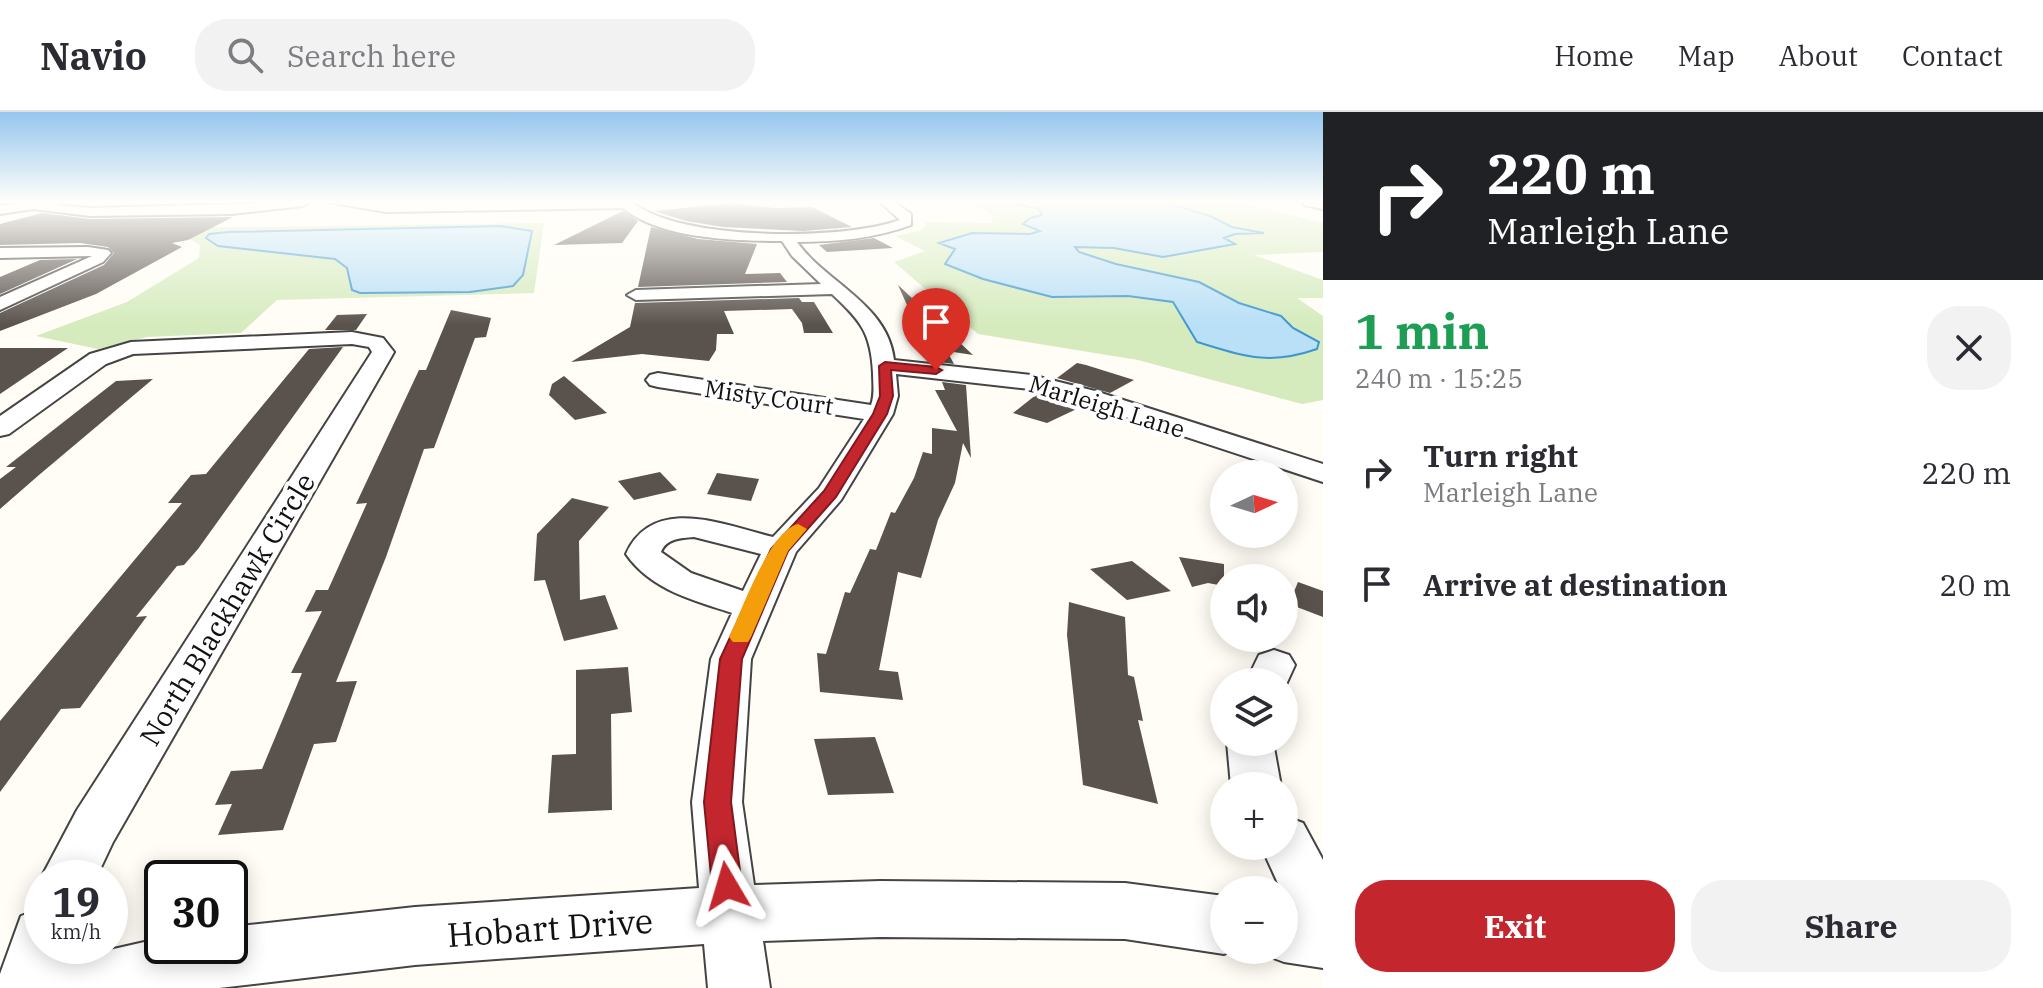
<!DOCTYPE html>
<meta charset="utf-8">
<style>
body{margin:0;font-family:"IBM Plex Serif",serif;background:#f2f2f3;color:#2b2b33;height:100vh;display:flex;flex-direction:column;font-size:30px;white-space:nowrap}
*{box-sizing:border-box;margin:0}
p{font-size:26px;color:#7c7c81}
.icon{flex:none;width:44px;height:44px;fill:none;stroke:currentColor;stroke-width:2;stroke-linecap:round;stroke-linejoin:round}
.map{position:relative;flex:1;overflow:hidden}
.side{display:flex;flex-direction:column;background:#fff;width:720px}
.side>*{flex:none}
.top-card{background:#202124;color:#fff;overflow:hidden}
.needle{width:52px;rotate:86deg}
.fabs{position:absolute;left:1210px;top:348px;display:grid;gap:16px}
.fabs a{display:grid;place-items:center;width:88px;height:88px;border-radius:50%;background:#fff;box-shadow:0 4px 20px #0003;font-size:40px}
.speed{position:absolute;left:24px;top:748px;display:flex;gap:16px;font-size:40px;font-weight:700;text-align:center}
.speed>*{display:grid;place-content:center;width:104px;height:104px;border-radius:50%;background:#fff;box-shadow:0 4px 20px #0003;line-height:1}
.speed small{font-size:20px;font-weight:400}
.speed .limit{border:4px solid #111;border-radius:12px;background:#fff;color:#111}
.pin{position:absolute;display:grid;place-items:center;width:68px;height:68px;color:#fff;margin:-82px -34px;border-radius:50% 50% 50% 0;rotate:-45deg;box-shadow:0 0 8px #0007}
.pin .icon{rotate:45deg}
.me{position:absolute;width:88px;margin:-44px;rotate:353deg;stroke-linejoin:round;filter:drop-shadow(0 0 6px #0008)}
.turn{display:flex;align-items:center;gap:28px;height:168px;padding:0 32px;font-size:36px}
.turn .icon{width:104px;height:104px;stroke-width:2.5}
.turn b{display:block;font-size:56px;line-height:68px}
.round{display:grid;place-items:center;flex:none;width:84px;height:84px;border-radius:32px;background:#f2f2f3}
.head{display:flex;align-items:center;justify-content:space-between;height:136px;padding:0 32px}
h1{font-size:48px;font-weight:700;line-height:60px;color:#1e9e55}
.action{display:flex;gap:16px;margin-top:auto;padding:16px 32px}
.action a{flex:1;height:92px;border-radius:32px;background:#c4262e;color:#fff;font-size:32px;font-weight:700;line-height:92px;text-align:center}
.action a+a{background:#f2f2f3;color:#2b2b33}
ul{padding:0;list-style:none}
li{display:flex;align-items:center;gap:24px;height:112px;padding:0 32px}
li div{flex:1}
li b{display:block;font-size:30px}
li em{font-style:normal}
header{display:flex;align-items:center;gap:48px;box-sizing:border-box;height:112px;padding:0 40px;background:#fff;border-bottom:2px solid #e1e1e2}
header strong{font-size:38px}
nav{display:flex;gap:44px;margin-inline-start:auto;font-size:28px}
.search{width:560px;height:72px;background:#f2f2f3;display:flex;align-items:center;gap:20px;box-sizing:border-box;padding:0 28px;border-radius:32px;color:#7c7c81;font-size:30px}
main{display:flex;flex:1;min-height:0}
.map>svg:first-child{display:block}
</style>
<header>
<strong>Navio</strong>
<div class="search"><svg class="icon" aria-label="search" viewBox="0 0 24 24"><circle cx="10" cy="10" r="6"/><path d="M15 15l6 6"/></svg>Search here</div>
<nav><a>Home</a><a>Map</a><a>About</a><a>Contact</a></nav>
</header>
<main>
<div class="map">
<svg width="1323" height="876" viewBox="0 0 1323 876">
<rect width="100%" height="100%" fill="#fffdf5"/>
<g fill="#d5ebbd">
<polygon points="967,90 1237,90 1323,111 1323,140 1254,143 1323,168 1323,186 1297,186 1323,204 1323,288 1302,292 1138,248 978,222 894,150 925,139 895,124 922,118 927,110 992,111 993,103"/>
<polygon points="544,111 534,181 277,188 241,221 147,225 98,237 36,224 127,190 199,146 200,133 170,116"/>
</g>
<g fill="#b9e0f7" stroke="#3f96cf" stroke-width="2">
<path d="M 1009,90 L 1165,90 L 1210,104 L 1232,115 L 1264,121 L 1235,122 L 1224,126 L 1235,132 L 1163,145 L 1114,136 L 1075,135 L 1079,140 L 1116,152 L 1199,170 L 1239,191 L 1281,204 L 1293,216 L 1319,230 L 1317,237 C 1268,254 1244,244 1197,230 L 1173,190 L 1128,184 L 1052,185 L 983,167 L 945,152 L 955,137 L 939,131 L 972,121 L 1030,122 L 1040,119 L 1023,112 L 1030,106 L 1042,103 L 1039,97 Z"/>
<polygon points="500,114 532,119 523,163 513,174 470,180 360,181 352,178 347,156 335,147 218,134 206,126 209,122 228,120"/>
</g>
<g fill="#5a524d">
<polygon points="731,91 775,96 812,95 852,115 803,119 723,115 686,109 654,99"/>
<polygon points="623,99 638,109 622,131 554,133"/>
<polygon points="42,101 90,107 233,105 188,128 172,131 182,135 96,182 0,219 0,201 104,153 114,141 108,135 80,131 0,133 0,112"/>
<polygon points="651,115 698,127 757,132 745,162 780,161 787,170 638,175"/>
<polygon points="874,126 893,136 827,140 819,133"/>
<polygon points="77,147 0,182 0,165 40,148"/>
<polygon points="898,173 973,243 947,239 954,252 932,249"/>
<polygon points="799,186 802,190 814,190 833,221 804,221 802,211 792,197 724,199 734,222 717,222 716,238 709,249 642,242 571,250 630,215 635,191"/>
<polygon points="451,198 491,206 486,225 475,226 434,336 424,337 386,445 336,570 357,569 336,630 314,632 283,718 218,723 232,692 215,693 231,659 262,657 302,561 291,561 322,499 305,500 316,478 328,478 367,391 356,392 419,258 426,258"/>
<polygon points="367,202 356,218 325,218 337,203"/>
<polygon points="343,235 198,437 184,453 177,454 136,505 147,504 80,596 61,597 0,680 0,609 182,391 168,391 191,363 206,362 309,237"/>
<polygon points="0,236 68,236 0,282"/>
<polygon points="1077,251 1086,253 1134,268 1110,281 1057,266"/>
<polygon points="564,264 607,301 575,308 549,283 552,272"/>
<polygon points="153,267 39,363 0,397 0,367 16,355 6,355 116,269"/>
<polygon points="942,270 966,273 971,346 963,331 955,371 938,408 921,466 898,460 879,558 898,560 903,588 820,580 817,541 826,542 845,480 850,481 870,437 876,438 891,400 895,401 914,366 923,340 932,342 932,316 957,319 935,278 945,278"/>
<polygon points="1037,282 1076,292 1083,294 1047,311 1013,301"/>
<polygon points="660,360 677,378 634,388 618,369"/>
<polygon points="717,361 759,367 751,389 707,382"/>
<polygon points="572,386 609,395 579,429 580,488 605,483 618,517 564,529 545,468 534,469 537,422"/>
<polygon points="1179,445 1224,452 1224,474 1208,471 1192,475"/>
<polygon points="1132,449 1171,479 1127,488 1090,457"/>
<polygon points="1298,470 1323,479 1323,505 1289,492"/>
<polygon points="1069,490 1125,505 1128,563 1134,565 1143,609 1138,608 1158,692 1083,673 1067,523"/>
<polygon points="628,555 632,600 611,602 612,698 548,701 552,643 576,642 576,558"/>
<polygon points="875,625 894,681 828,683 814,627"/>
</g>
<g fill="none" stroke-linecap="round" stroke-linejoin="round">
<defs>
<g id="street">
<polygon points="28,90 60,90 57,93 90,96 309,90 303,94 231,102 90,104 33,97 0,102 0,94"/>
<path d="M 327,90 L 632,90 C 679,129 842,129 900,108 L 880,90 L 894,90 L 911,102 L 911,113 C 874,127 835,130 797,130 C 826,171 888,192 894,248 L 1031,263 L 1095,279 L 1323,352 L 1323,370 L 1077,289 L 1030,277 L 896,262 L 898,284 L 893,302 L 841,388 L 796,440 L 751,547 L 742,690 L 754,773 L 880,769 L 1125,771 L 1224,784 L 1224,838 L 1233,838 L 1224,842 L 1125,827 L 880,825 L 763,829 L 770,876 L 708,876 L 704,832 L 415,853 L 219,876 L 0,876 L 0,862 L 21,804 L 42,796 L 42,834 L 69,834 L 65,848 L 162,826 L 162,834 L 230,834 L 230,815 L 415,795 L 699,776 L 692,690 L 711,547 L 732,501 C 693,488 651,478 626,442 C 653,382 724,413 773,425 L 819,376 L 864,307 L 658,275 L 650,273 L 646,268 L 650,263 L 658,261 L 871,293 C 875,282 873,272 873,261 C 871,221 861,209 832,182 L 636,188 L 627,183 L 636,178 L 821,172 L 792,144 L 782,129 C 735,129 660,127 623,96 L 386,100 ZM 694,425 L 761,442 L 743,479 L 691,461 L 661,440 C 666,427 680,426 694,425 Z"/>
<polygon points="1302,90 1323,90 1323,97 1304,93"/>
<polygon points="88,135 108,138 111,141 103,150 0,198 0,185 92,144 0,146 0,136"/>
<polygon points="352,220 383,226 394,240 113,730 96,766 42,766 42,769 41,766 77,698 372,240 369,235 352,232 133,242 106,252 9,322 0,324 0,304 90,242 131,230"/>
<polygon points="1274,538 1289,543 1295,553 1284,577 1284,570 1246,570 1259,543"/>
<polygon points="1227,630 1273,630 1281,674 1231,674"/>
<polygon points="1284,704 1303,711 1323,748 1323,856 1284,850 1263,842 1262,838 1284,838 1284,792 1288,792 1284,778 1281,778 1261,734 1284,734"/>
</g>
</defs>
<use href="#street" stroke="#444" stroke-width="4"/>
<use href="#street" fill="#fff" fill-rule="evenodd"/>
</g>
<linearGradient id="sky" x2="0" y2="1"><stop stop-color="#95c6ee"/><stop offset="0.42" stop-color="#fffefa"/><stop offset="1" stop-color="#fffefa" stop-opacity="0"/></linearGradient>
<rect width="1323" height="213" fill="url(#sky)"/>
<polygon fill="#c4262e" stroke="#7f191e" stroke-width="2" points="885,250 936,255 942,258 936,262 891,258 893,284 887,302 836,385 788,439 742,547 731,690 742,774 738,784 727,788 717,784 712,774 704,690 720,547 771,437 824,379 873,302 880,284 879,254"/>
<path fill="#f59e0b" d="M 798,412 L 807,417 L 788,439 L 751,525 L 748,530 L 733,530 L 729,525 C 742,499 769,419 798,412 Z"/>
<g text-anchor="middle" dominant-baseline="central" stroke-width="8" stroke-linejoin="round" paint-order="stroke">
<g font-size="24" fill="#111" stroke="#fff">
<text transform="translate(769 285) rotate(8)">Misty Court</text>
<text transform="translate(1107 294) rotate(17)">Marleigh Lane</text>
</g>
<g font-size="28" fill="#111" stroke="#fff">
<text transform="translate(227 497) rotate(-59)">North Blackhawk Circle</text>
</g>
<g font-size="34" fill="#111" stroke="#fff">
<text transform="translate(550 815) rotate(-4)">Hobart Drive</text>
</g>
</g>
</svg>
<div class="fabs">
<a><svg class="needle" viewBox="-14 -14 28 28"><path d="M0-13l5 13h-10z" fill="#e53935"/><path d="M0 13l5-13h-10z" fill="#7c7c81"/></svg></a>
<a><svg class="icon" aria-label="sound" viewBox="0 0 24 24"><path d="M4 9h4l5-4v14l-5-4H4zM17 9q2 3 0 6"/></svg></a>
<a><svg class="icon" aria-label="layers" viewBox="0 0 24 24"><path d="M12 4l9 5-9 5-9-5zM3 14l9 5 9-5"/></svg></a>
<a>+</a>
<a>−</a>
</div>
<div class="speed"><div>19<small>km/h</small></div><div class="limit">30</div></div>
<div class="pin" style="left:936px;top:258px;background:#d93025"><svg class="icon" aria-label="arrive" viewBox="0 0 24 24"><path d="M6 21V4h12l-3 4 3 4H6"/></svg></div>
<svg class="me" style="left:727px;top:774px" viewBox="-20 -20 40 40"><path d="M0-17L14 15 0 8-14 15z" fill="#c4262e" stroke="#fff" stroke-width="4"/></svg>
</div>
<section class="side">
<div class="top-card">
<div class="turn"><svg class="icon" aria-label="right" viewBox="0 0 24 24"><path d="M7 20v-9h11M14 6l5 5-5 5"/></svg><div><b>220 m</b>Marleigh Lane</div></div>
</div>
<div class="head"><div><h1>1 min</h1><p>240 m · 15:25</p></div><a class="round"><svg class="icon" aria-label="close" viewBox="0 0 24 24"><path d="M6 6l12 12M18 6L6 18"/></svg></a></div>
<ul>
<li><svg class="icon" aria-label="right" viewBox="0 0 24 24"><path d="M7 20v-9h11M14 6l5 5-5 5"/></svg><div><b>Turn right</b><p>Marleigh Lane</p></div><em>220 m</em></li>
<li><svg class="icon" aria-label="arrive" viewBox="0 0 24 24"><path d="M6 21V4h12l-3 4 3 4H6"/></svg><div><b>Arrive at destination</b></div><em>20 m</em></li>
</ul>
<div class="action"><a>Exit</a><a>Share</a></div>
</section>
</main>
